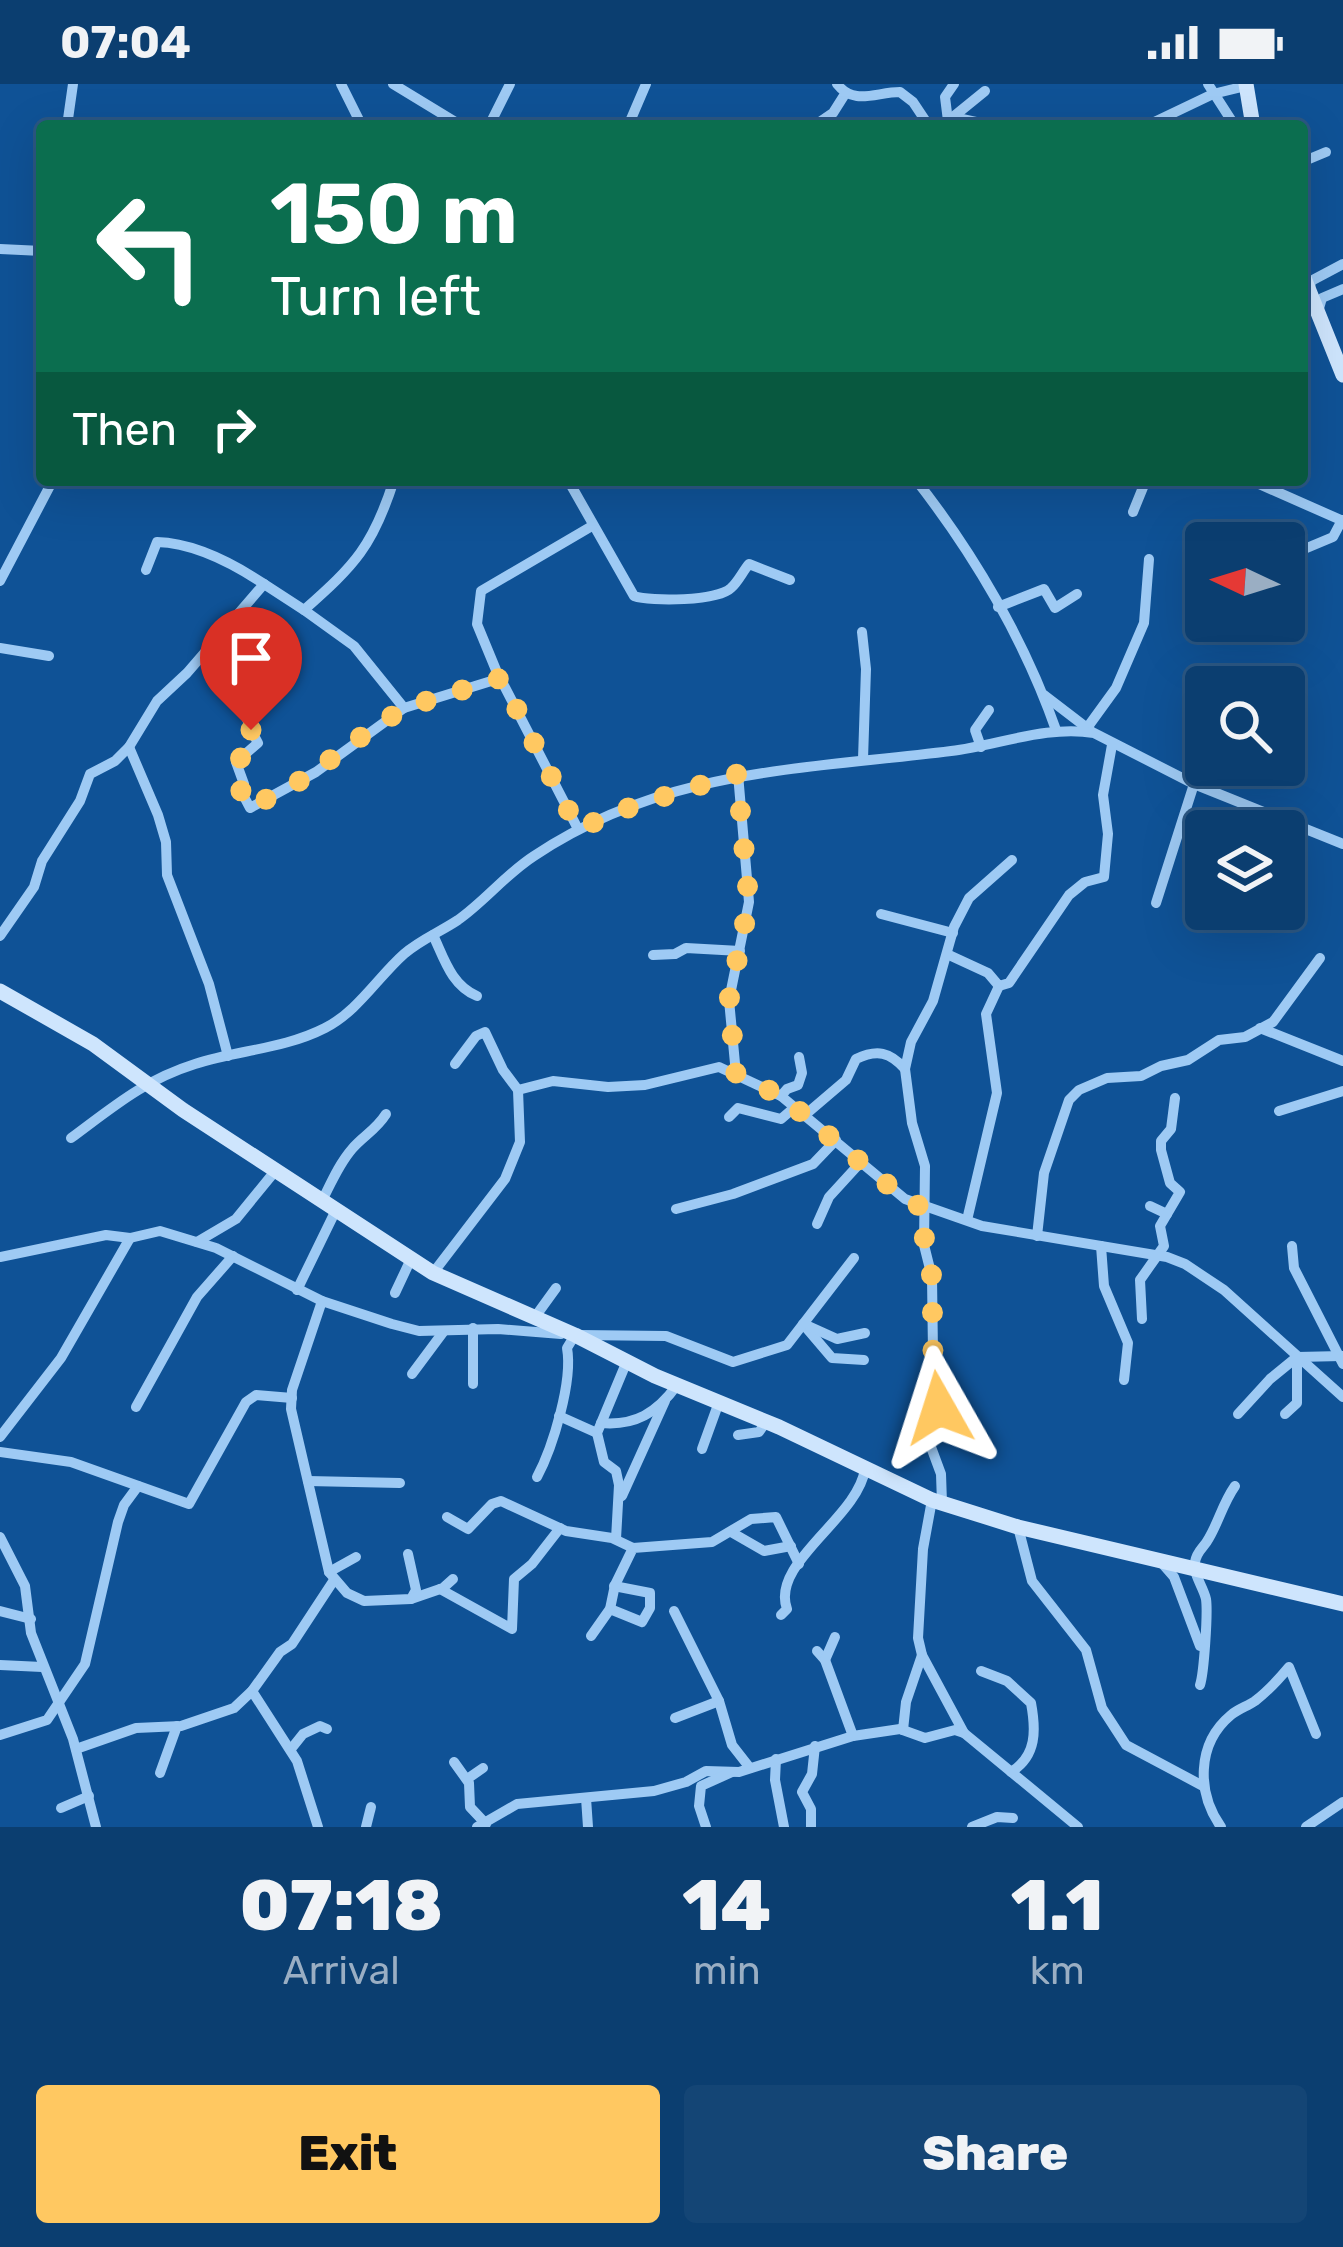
<!DOCTYPE html>
<style>
body{margin:0;font-family:Rubik,sans-serif;background:#144575;color:#f1f3f6;height:100vh;display:flex;flex-direction:column;font-size:45px;white-space:nowrap}
*{box-sizing:border-box;margin:0}
p{font-size:39px;color:#9aaec3}
.icon{flex:none;width:66px;height:66px;fill:none;stroke:currentColor;stroke-width:2;stroke-linecap:round;stroke-linejoin:round}
.map{position:relative;height:1743px;overflow:hidden}
.side{display:flex;flex-direction:column;background:#0b3e70;flex:1}
.side>*{flex:none}
.banner{position:absolute;left:36px;top:36px;width:1272px;height:366px;border-radius:12px;box-shadow:0 12px 48px #0002,0 0 0 3px #2b5783;background:#0b6e4f;color:#fff;overflow:hidden}
.needle{width:78px;rotate:274deg}
.tools{position:absolute;left:1185px;top:438px;display:grid;gap:24px}
.tools a{display:grid;place-items:center;width:120px;height:120px;border-radius:12px;background:#0b3e70;box-shadow:0 12px 48px #0002,0 0 0 3px #2b5783;font-size:60px}
.pin{position:absolute;display:grid;place-items:center;width:102px;height:102px;color:#fff;margin:-123px -51px;border-radius:50% 50% 50% 0;rotate:-45deg;box-shadow:0 0 12px #0007}
.pin .icon{rotate:45deg}
.me{position:absolute;width:132px;margin:-66px;rotate:354deg;stroke-linejoin:round;filter:drop-shadow(0 0 9px #0008)}
.turn{display:flex;align-items:center;gap:42px;height:252px;padding:0 36px;font-size:54px}
.turn .icon{width:156px;height:156px;stroke-width:2.5}
.turn b{display:block;font-size:84px;line-height:102px}
.then{display:flex;align-items:center;height:114px;padding:0 36px;background:#0003;gap:24px;font-size:45px}
.eta{display:flex;justify-content:space-evenly;align-items:center;height:204px;text-align:center}
.eta b{font-size:72px;font-weight:800;line-height:84px}
.action{display:flex;gap:24px;margin-top:auto;padding:24px 36px}
.action a{flex:1;height:138px;border-radius:12px;background:#ffc861;color:#111;font-size:48px;font-weight:800;line-height:138px;text-align:center}
.action a+a{background:#144575;color:#f1f3f6}
.status{display:flex;justify-content:space-between;align-items:center;height:84px;padding:0 60px;background:#0b3e70;direction:ltr}
.status svg{height:33px;fill:currentColor}
.map>svg:first-child{display:block}
</style>
<div class="status"><b>07:04</b><svg viewBox="0 0 49 12"><path d="M0 12V9h3v3zM5 12V6h3v6zM10 12V3h3v9zM15 12V0h3v12zM26 1h20v11H26zM47 4h2v5h-2z"/></svg></div>
<div class="map">
<svg width="1343" height="1743" viewBox="0 0 1343 1743">
<rect width="100%" height="100%" fill="#0f5296"/>
<g fill="none" stroke-linecap="round" stroke-linejoin="round">
<g stroke="#9ecaf4" stroke-width="10">
<polyline points="341,0 362,42"/>
<polyline points="393,0 462,42"/>
<path d="M 837,0 C 854,22 876,8 900,8 L 913,18 L 929,42"/>
<polyline points="1208,0 1235,42"/>
<polyline points="953,33 985,40"/>
<polyline points="948,37 945,13 954,0"/>
<polyline points="67,42 73,0"/>
<polyline points="489,42 510,0"/>
<polyline points="628,42 646,0"/>
<polyline points="814,42 833,29 845,10"/>
<polyline points="948,42 953,33 985,7"/>
<polyline points="1146,42 1213,10 1246,2"/>
<polyline points="1302,78 1326,68"/>
<polyline points="0,165 42,167"/>
<polyline points="1310,205 1311,197 1343,180"/>
<polyline points="1318,228 1322,214 1343,205"/>
<path d="M 568,396 L 634,512 C 651,518 718,517 731,504 C 738,498 743,487 749,480 L 790,496"/>
<path d="M 916,396 C 974,470 1025,557 1056,646"/>
<polyline points="1250,396 1343,437"/>
<polyline points="1133,428 1146,396"/>
<polyline points="1290,471 1333,453 1342,436"/>
<path d="M 146,486 L 157,458 C 194,459 234,480 264,500"/>
<polyline points="0,497 53,396"/>
<polyline points="998,523 1044,505 1055,524 1077,510"/>
<polyline points="304,526 354,562 404,624 501,594"/>
<polyline points="862,548 866,585 863,675"/>
<polyline points="0,564 49,572"/>
<path d="M 208,566 C 248,601 234,618 258,659 L 236,678 L 244,700 L 240,705 L 250,724 L 316,688 L 404,624"/>
<polyline points="1044,611 1091,647"/>
<polyline points="1087,644 1116,604 1144,539 1149,475"/>
<polyline points="129,663 158,731 166,758 167,791 209,900 228,972"/>
<polyline points="981,663 975,646 989,626"/>
<polyline points="578,745 496,586 477,540 481,507 592,442"/>
<polyline points="1156,819 1194,700"/>
<polyline points="881,830 953,849"/>
<path d="M 433,851 C 444,874 451,901 477,912"/>
<path d="M 0,852 L 34,803 L 42,777 L 80,717 L 90,690 L 115,677 L 129,663 L 157,617 L 187,589 L 264,500 L 304,526 C 355,481 373,462 394,396"/>
<polyline points="653,871 675,870 686,864 740,867"/>
<polyline points="949,871 988,889 999,902 1009,899 1069,811 1085,798 1104,793 1108,750 1103,711 1112,661"/>
<polyline points="1260,944 1343,977"/>
<polyline points="736,990 729,916 749,818 738,690"/>
<polyline points="518,1006 553,997 608,1003 645,1001 719,983 781,1012 905,1115 982,1142 1167,1173 1185,1180 1224,1206 1343,1313"/>
<polyline points="781,1012 787,1005 798,1001 802,989 799,973"/>
<polyline points="1279,1027 1343,1007"/>
<path d="M 805,1031 L 846,996 L 856,975 C 877,965 890,968 905,985"/>
<polyline points="729,1033 738,1024 781,1035 795,1023"/>
<path d="M 71,1054 C 113,1023 144,996 195,980 C 238,966 284,965 325,944 C 357,928 378,893 404,870 C 420,856 440,848 458,836 C 485,817 506,790 534,772 C 666,684 802,686 951,667 C 999,661 1047,641 1094,649 L 1194,700 L 1343,760"/>
<path d="M 322,1117 C 331,1099 339,1080 352,1065 C 363,1052 376,1046 386,1030"/>
<polyline points="1150,1122 1167,1130"/>
<polyline points="676,1125 733,1110 813,1080 836,1056"/>
<polyline points="967,1136 997,1009 986,930 999,902"/>
<polyline points="817,1140 829,1113 861,1078"/>
<polyline points="1037,1152 1044,1089 1069,1016 1079,1006 1107,994 1141,992 1161,982 1188,976 1219,956 1245,953 1273,938 1320,874"/>
<polyline points="197,1158 236,1135 276,1086"/>
<polyline points="1101,1162 1104,1202 1128,1259 1124,1296"/>
<polyline points="1292,1162 1294,1184 1343,1280"/>
<polyline points="0,1173 106,1151 130,1154 160,1147 216,1164 322,1217 392,1240 419,1247 498,1245 561,1250"/>
<polyline points="433,1189 505,1095 520,1058 518,1006 503,986 485,948 476,952 455,980"/>
<polyline points="297,1206 336,1126"/>
<polyline points="395,1209 411,1175"/>
<polyline points="322,1217 292,1306 291,1325 329,1488 347,1509 364,1517 411,1515 416,1506 408,1470"/>
<polyline points="535,1233 556,1204"/>
<polyline points="1142,1235 1140,1196 1164,1162 1160,1142 1180,1108 1170,1099 1161,1066 1161,1057 1171,1045 1175,1014"/>
<polyline points="803,1240 832,1274 864,1276"/>
<polyline points="806,1241 837,1255 865,1249"/>
<polyline points="473,1244 473,1300"/>
<polyline points="579,1251 666,1252 733,1278 787,1261 854,1174"/>
<polyline points="412,1290 444,1247"/>
<polyline points="136,1323 197,1213 233,1172"/>
<polyline points="1238,1330 1270,1295 1297,1273 1342,1272"/>
<polyline points="1285,1330 1297,1319 1297,1273"/>
<polyline points="559,1332 597,1349"/>
<path d="M 601,1339 C 635,1342 657,1329 677,1301"/>
<polyline points="738,1351 759,1348 766,1338"/>
<polyline points="0,1353 61,1274 130,1154"/>
<polyline points="702,1365 719,1318"/>
<polyline points="0,1368 71,1378 189,1420 246,1318 256,1311 292,1314"/>
<path d="M 537,1393 C 553,1363 573,1297 567,1264 L 575,1251"/>
<polyline points="308,1397 400,1399"/>
<polyline points="622,1412 665,1317"/>
<polyline points="932,1416 923,1465 918,1554 922,1571 964,1649 1078,1743"/>
<polyline points="942,1419 941,1390 931,1363 940,1311 933,1270 932,1193 924,1161 925,1082 912,1039 905,985 911,958 933,917 954,843 969,814 1012,776"/>
<polyline points="447,1433 468,1445 492,1420 501,1417 566,1447 612,1454 633,1464"/>
<polyline points="1018,1443 1032,1497 1086,1566 1102,1624 1126,1661 1203,1702"/>
<polyline points="731,1448 764,1467 791,1462"/>
<polyline points="0,1453 25,1502 31,1549 73,1655 96,1743"/>
<polyline points="616,1455 619,1401 616,1387 604,1378 597,1349 627,1277"/>
<polyline points="1160,1477 1174,1493 1200,1562"/>
<polyline points="329,1488 356,1473"/>
<polyline points="440,1505 512,1545 514,1495 532,1480 560,1444"/>
<polyline points="411,1515 443,1504 453,1495"/>
<polyline points="610,1525 642,1538 650,1524 650,1509 614,1502"/>
<polyline points="0,1527 31,1535"/>
<polyline points="674,1527 719,1617 732,1661 750,1684"/>
<path d="M 781,1531 L 787,1525 C 770,1479 858,1434 865,1385"/>
<polyline points="591,1552 610,1525 615,1501 633,1464 712,1458 751,1435 776,1433 799,1480"/>
<polyline points="817,1567 825,1576 853,1652"/>
<polyline points="825,1576 835,1553"/>
<polyline points="0,1581 42,1583"/>
<path d="M 981,1587 L 1007,1597 L 1031,1619 C 1036,1646 1037,1672 1011,1688"/>
<path d="M 1200,1601 C 1204,1589 1208,1529 1206,1515 C 1203,1502 1193,1491 1195,1478 C 1197,1466 1204,1464 1209,1454 C 1219,1437 1223,1419 1235,1402"/>
<polyline points="252,1607 297,1677 318,1743"/>
<polyline points="675,1634 719,1617"/>
<polyline points="903,1646 906,1618 922,1571"/>
<polyline points="0,1651 47,1636 85,1580 118,1438 124,1421 138,1402"/>
<polyline points="76,1665 136,1644 181,1642 234,1624 252,1607 280,1568 292,1560 334,1496"/>
<polyline points="291,1665 303,1650 320,1642 327,1645"/>
<polyline points="776,1675 775,1696 784,1743"/>
<polyline points="454,1678 469,1699 470,1723 486,1740"/>
<polyline points="160,1689 177,1642"/>
<polyline points="467,1695 483,1684"/>
<polyline points="586,1714 588,1743"/>
<polyline points="61,1724 89,1712"/>
<polyline points="366,1743 371,1723"/>
<polyline points="477,1743 517,1720 654,1707 686,1698 706,1687 739,1688 853,1652 900,1645 925,1654 955,1646 964,1649"/>
<polyline points="706,1743 699,1722 701,1702 732,1688"/>
<polyline points="811,1743 811,1725 802,1708 812,1690 815,1662"/>
<polyline points="972,1743 997,1733 1013,1734"/>
<path d="M 1221,1743 C 1197,1709 1196,1660 1231,1631 C 1238,1625 1248,1622 1255,1617 C 1268,1607 1279,1595 1289,1583 L 1316,1650"/>
<polyline points="1306,1743 1343,1718"/>
</g>
<g stroke="#cee5fd" stroke-width="15">
<polyline points="1246,0 1253,42"/>
<polyline points="1302,189 1343,291"/>
<polyline points="0,907 93,960 183,1026 433,1189 575,1251 655,1292 779,1343 932,1416 1018,1443 1343,1520"/>
</g>
</g>
<g fill="none" stroke-linecap="round" stroke-linejoin="round">
<polyline stroke="#ffc861" stroke-width="21" stroke-dasharray="0 37.8" points="251,646 258,659 236,678 244,700 240,705 250,724 316,688 340,667 404,624 501,594 578,745 633,722 737,690 749,818 729,916 736,990 781,1012 905,1115 926,1125 924,1161 932,1193 933,1270 939,1324"/>
</g>
</svg>
<div class="tools">
<a><svg class="needle" viewBox="-14 -14 28 28"><path d="M0-13l5 13h-10z" fill="#e53935"/><path d="M0 13l5-13h-10z" fill="#9aaec3"/></svg></a>
<a><svg class="icon" aria-label="search" viewBox="0 0 24 24"><circle cx="10" cy="10" r="6"/><path d="M15 15l6 6"/></svg></a>
<a><svg class="icon" aria-label="layers" viewBox="0 0 24 24"><path d="M12 4l9 5-9 5-9-5zM3 14l9 5 9-5"/></svg></a>
</div>
<div class="pin" style="left:251px;top:646px;background:#d93025"><svg class="icon" aria-label="arrive" viewBox="0 0 24 24"><path d="M6 21V4h12l-3 4 3 4H6"/></svg></div>
<svg class="me" style="left:939px;top:1324px" viewBox="-20 -20 40 40"><path d="M0-17L14 15 0 8-14 15z" fill="#ffc861" stroke="#fff" stroke-width="4"/></svg>
<div class="banner">
<div class="turn"><svg class="icon" aria-label="left" viewBox="0 0 24 24"><path d="M17 20v-9H6M10 6l-5 5 5 5"/></svg><div><b>150 m</b>Turn left</div></div>
<div class="then">Then<svg class="icon" aria-label="right" viewBox="0 0 24 24"><path d="M7 20v-9h11M14 6l5 5-5 5"/></svg></div>
</div>
</div>
<section class="side">
<div class="eta">
<div><b>07:18</b><p>Arrival</p></div>
<div><b>14</b><p>min</p></div>
<div><b>1.1</b><p>km</p></div>
</div>
<div class="action"><a>Exit</a><a>Share</a></div>
</section>
